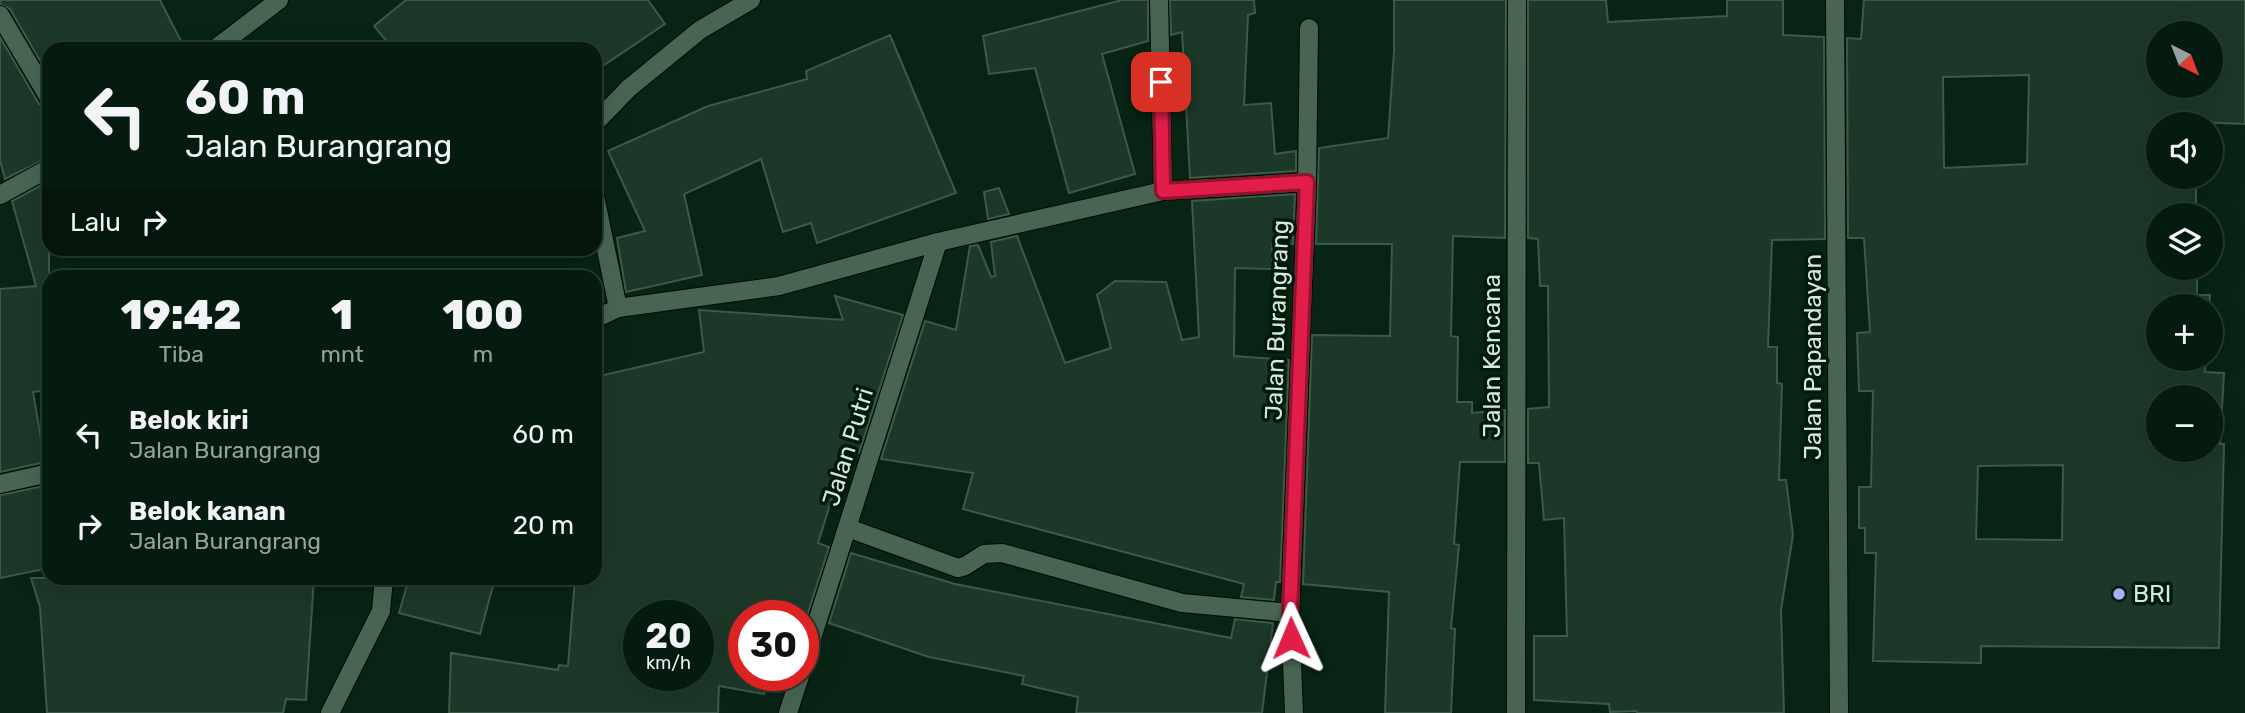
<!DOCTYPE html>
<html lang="id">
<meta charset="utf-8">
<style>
body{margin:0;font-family:Rubik,sans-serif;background:#0e2418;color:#f1f3f6;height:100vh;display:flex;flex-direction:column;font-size:26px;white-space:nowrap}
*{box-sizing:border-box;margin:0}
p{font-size:23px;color:#97a19e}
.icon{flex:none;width:38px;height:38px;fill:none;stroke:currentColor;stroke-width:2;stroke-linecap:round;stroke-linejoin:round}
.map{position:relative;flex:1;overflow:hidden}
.details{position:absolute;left:42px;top:270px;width:560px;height:315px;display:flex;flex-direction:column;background:#051b0f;border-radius:21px;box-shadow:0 7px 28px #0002,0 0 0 2px #26392f}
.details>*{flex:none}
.banner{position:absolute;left:42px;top:42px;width:560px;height:214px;border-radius:21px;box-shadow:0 7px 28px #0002,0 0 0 2px #26392f;background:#051b0f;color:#f1f3f6;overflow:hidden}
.needle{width:46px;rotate:138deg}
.buttons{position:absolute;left:2146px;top:21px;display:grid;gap:14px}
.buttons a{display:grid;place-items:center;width:77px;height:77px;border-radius:50%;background:#051b0f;box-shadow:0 7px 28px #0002,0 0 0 2px #26392f;font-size:35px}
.speed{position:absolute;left:623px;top:600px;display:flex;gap:14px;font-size:35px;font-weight:700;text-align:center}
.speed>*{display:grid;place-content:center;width:91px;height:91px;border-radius:50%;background:#051b0f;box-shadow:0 7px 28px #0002,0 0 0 2px #26392f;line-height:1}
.speed small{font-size:18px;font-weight:400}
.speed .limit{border:10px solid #d22;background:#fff;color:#111}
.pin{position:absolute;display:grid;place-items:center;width:60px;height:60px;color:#fff;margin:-30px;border-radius:14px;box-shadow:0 4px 10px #0006}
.me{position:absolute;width:77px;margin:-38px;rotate:359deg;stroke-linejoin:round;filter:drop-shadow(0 0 5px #0008)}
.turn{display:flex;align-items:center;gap:24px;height:147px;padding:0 28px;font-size:32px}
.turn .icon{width:91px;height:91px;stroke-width:2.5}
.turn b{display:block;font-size:49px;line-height:60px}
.then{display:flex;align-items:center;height:66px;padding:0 28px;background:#0003;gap:14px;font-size:26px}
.eta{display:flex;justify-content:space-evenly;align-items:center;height:119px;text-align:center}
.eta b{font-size:42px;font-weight:800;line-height:49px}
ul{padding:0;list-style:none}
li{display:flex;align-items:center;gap:21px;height:91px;padding:0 28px}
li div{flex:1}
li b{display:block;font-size:26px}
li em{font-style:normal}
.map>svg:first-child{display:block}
</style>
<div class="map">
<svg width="2245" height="713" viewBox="0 0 2245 713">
<rect width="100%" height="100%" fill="#072414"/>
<g fill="#1c3828" stroke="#3d5a48" stroke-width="2" fill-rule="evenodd">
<polygon points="0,0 160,0 185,49 49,49 49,76 10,9 0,4"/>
<polygon points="406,0 648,0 665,24 595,71 595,49 393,49 374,26"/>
<polygon points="1122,0 1148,0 1148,41 1102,54 1135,174 1069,193 1035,68 989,74 983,36"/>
<polygon points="1170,0 1254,0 1255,13 1248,15 1244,105 1271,103 1275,154 1296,151 1296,171 1190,178 1182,32 1171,35"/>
<polygon points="1394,0 1506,0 1505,238 1453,236 1451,336 1458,337 1457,402 1472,402 1472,413 1505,410 1505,462 1460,462 1454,544 1459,545 1451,628 1455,629 1451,713 1385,713 1389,592 1303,584 1312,335 1390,336 1392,244 1316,244 1319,148 1388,138 1394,51"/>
<polygon points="1528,0 1606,0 1608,22 1727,16 1727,0 1783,0 1783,35 1824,37 1825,239 1772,240 1768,347 1777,347 1777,383 1782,384 1779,480 1786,480 1793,535 1781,610 1784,713 1637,713 1637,711 1610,712 1609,704 1534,700 1534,636 1567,636 1564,518 1544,520 1539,463 1528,463 1528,409 1549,407 1548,286 1540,286 1538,239 1528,238"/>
<path d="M 1864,0 L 2245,0 L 2245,124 L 2194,122 L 2194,124 L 2158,124 L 2158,177 L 2196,177 L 2196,215 L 2158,215 L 2158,268 L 2197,268 L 2197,295 L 2210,295 L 2209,306 L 2158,306 L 2158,359 L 2206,359 L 2205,372 L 2224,373 L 2220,444 L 2224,444 L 2219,648 L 1981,646 L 1981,663 L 1873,661 L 1876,553 L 1865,553 L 1865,528 L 1859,528 L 1859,487 L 1871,487 L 1873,391 L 1859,391 L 1857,333 L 1870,332 L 1864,238 L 1848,238 L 1847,38 L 1861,39 ZM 2158,33 L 2210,33 L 2210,86 L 2158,86 ZM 2029,75 L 2027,164 L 1944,168 L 1943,77 ZM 2158,397 L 2210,397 L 2210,450 L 2158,450 ZM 2063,465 L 2062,540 L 1976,539 L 1978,466 Z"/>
<polygon points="890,35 956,193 817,243 811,223 783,232 761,159 684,194 702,275 626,292 617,238 645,231 608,151 708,106 807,79 806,71"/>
<polygon points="0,37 39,104 49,109 49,157 5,179 0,160"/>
<polygon points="49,181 49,390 33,392 45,462 0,472 0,289 36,286 12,201"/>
<polygon points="999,188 1009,214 988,219 984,192"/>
<polygon points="1295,194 1293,244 1272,243 1272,269 1235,268 1234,356 1289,360 1280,582 1276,582 1274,600 1241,597 1244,584 963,509 973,473 881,459 925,321 956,330 970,246 978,245 991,277 995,276 991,242 1017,236 1065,363 1111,348 1097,295 1115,281 1166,282 1182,340 1199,337 1192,201"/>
<path d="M 835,296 L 903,315 L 859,453 L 847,450 L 818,543 L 829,547 L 807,616 L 787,609 L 786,616 L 744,616 L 744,676 L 769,676 L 764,694 L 719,686 L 718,713 L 449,713 L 451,653 L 558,670 L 559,665 L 568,666 L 575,578 L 595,578 L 595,377 L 704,352 L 699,310 L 843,320 ZM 639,616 L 698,616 L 698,676 L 639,676 Z"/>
<polygon points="49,485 49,568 0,578 0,495"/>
<polygon points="851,553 955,584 1231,638 1235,619 1273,623 1262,713 1076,713 1078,697 1022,684 1024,676 929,657 829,623"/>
<polygon points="31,578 314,578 306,700 286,699 283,713 47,713 40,607"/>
<polygon points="409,578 495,578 480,634 399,613"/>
</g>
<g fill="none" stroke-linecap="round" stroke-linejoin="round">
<defs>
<g id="street">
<polyline points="1159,0 1163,191"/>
<polyline points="1835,0 1839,713"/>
<polyline points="0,15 49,98"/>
<polyline points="215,49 279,0"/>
<polyline points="595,123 629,88 700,30 751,0"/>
<polyline points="0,195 49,168"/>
<polyline points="595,196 618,308"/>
<polyline points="595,319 618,308 779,286 938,242 1163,191 1307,182"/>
<polyline points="0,484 49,473"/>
<polyline points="848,528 958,568 965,566 984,554 1002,553 1182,603 1290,613"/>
<polyline points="803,666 938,242"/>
<polyline points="330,713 381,611 384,578"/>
<polyline points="788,713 800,676"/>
<polyline points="1294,713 1290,613 1307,182 1309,28"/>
<polyline points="1516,713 1517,0"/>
</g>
</defs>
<use href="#street" stroke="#000d02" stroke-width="20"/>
<use href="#street" stroke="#486553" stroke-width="18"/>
</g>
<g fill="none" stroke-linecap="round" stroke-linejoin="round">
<defs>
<polyline id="route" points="1161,82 1163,191 1307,182 1290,613 1291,638"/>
</defs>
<use href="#route" stroke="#92132f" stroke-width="18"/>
<use href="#route" stroke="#e11d48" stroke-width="12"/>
</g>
<circle fill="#a8b0fc" stroke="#001a0b" stroke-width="2.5" cx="2119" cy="594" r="7"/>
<g text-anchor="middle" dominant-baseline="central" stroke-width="7" stroke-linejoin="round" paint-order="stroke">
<g font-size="24" fill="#d6e7dc" stroke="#001a0b">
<text transform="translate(1277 320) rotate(-88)">Jalan Burangrang</text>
<text transform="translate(1492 356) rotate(-90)">Jalan Kencana</text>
<text transform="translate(1813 357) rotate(-90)">Jalan Papandayan</text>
<text transform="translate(848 447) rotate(-73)">Jalan Putri</text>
</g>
<g font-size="24" fill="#d6e7dc" stroke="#001a0b" text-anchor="start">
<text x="2133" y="594">BRI</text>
</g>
</g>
</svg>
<div class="buttons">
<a><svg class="needle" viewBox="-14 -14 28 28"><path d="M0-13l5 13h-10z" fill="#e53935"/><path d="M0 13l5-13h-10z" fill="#97a19e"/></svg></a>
<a><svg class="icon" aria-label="sound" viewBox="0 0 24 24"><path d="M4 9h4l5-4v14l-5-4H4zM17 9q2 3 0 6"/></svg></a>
<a><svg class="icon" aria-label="layers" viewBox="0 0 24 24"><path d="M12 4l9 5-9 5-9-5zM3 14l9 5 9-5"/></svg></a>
<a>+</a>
<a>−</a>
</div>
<div class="speed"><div>20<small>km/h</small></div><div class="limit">30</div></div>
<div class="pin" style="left:1161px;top:82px;background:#d93025"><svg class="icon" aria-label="arrive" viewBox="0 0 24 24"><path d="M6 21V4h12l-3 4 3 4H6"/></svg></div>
<svg class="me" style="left:1291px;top:638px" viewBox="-20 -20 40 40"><path d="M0-17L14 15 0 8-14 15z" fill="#e11d48" stroke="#fff" stroke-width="4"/></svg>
<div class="banner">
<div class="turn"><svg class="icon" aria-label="left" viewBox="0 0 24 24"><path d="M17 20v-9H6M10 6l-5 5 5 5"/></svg><div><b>60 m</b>Jalan Burangrang</div></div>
<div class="then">Lalu<svg class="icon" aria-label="right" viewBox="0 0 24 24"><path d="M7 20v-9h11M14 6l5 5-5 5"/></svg></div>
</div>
<section class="details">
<div class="eta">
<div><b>19:42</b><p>Tiba</p></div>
<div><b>1</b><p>mnt</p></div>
<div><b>100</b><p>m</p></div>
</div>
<ul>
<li><svg class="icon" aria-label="left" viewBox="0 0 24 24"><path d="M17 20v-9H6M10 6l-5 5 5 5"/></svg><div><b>Belok kiri</b><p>Jalan Burangrang</p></div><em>60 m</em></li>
<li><svg class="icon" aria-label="right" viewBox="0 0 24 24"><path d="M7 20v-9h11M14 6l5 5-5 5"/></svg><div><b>Belok kanan</b><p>Jalan Burangrang</p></div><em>20 m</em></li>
</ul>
</section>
</div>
